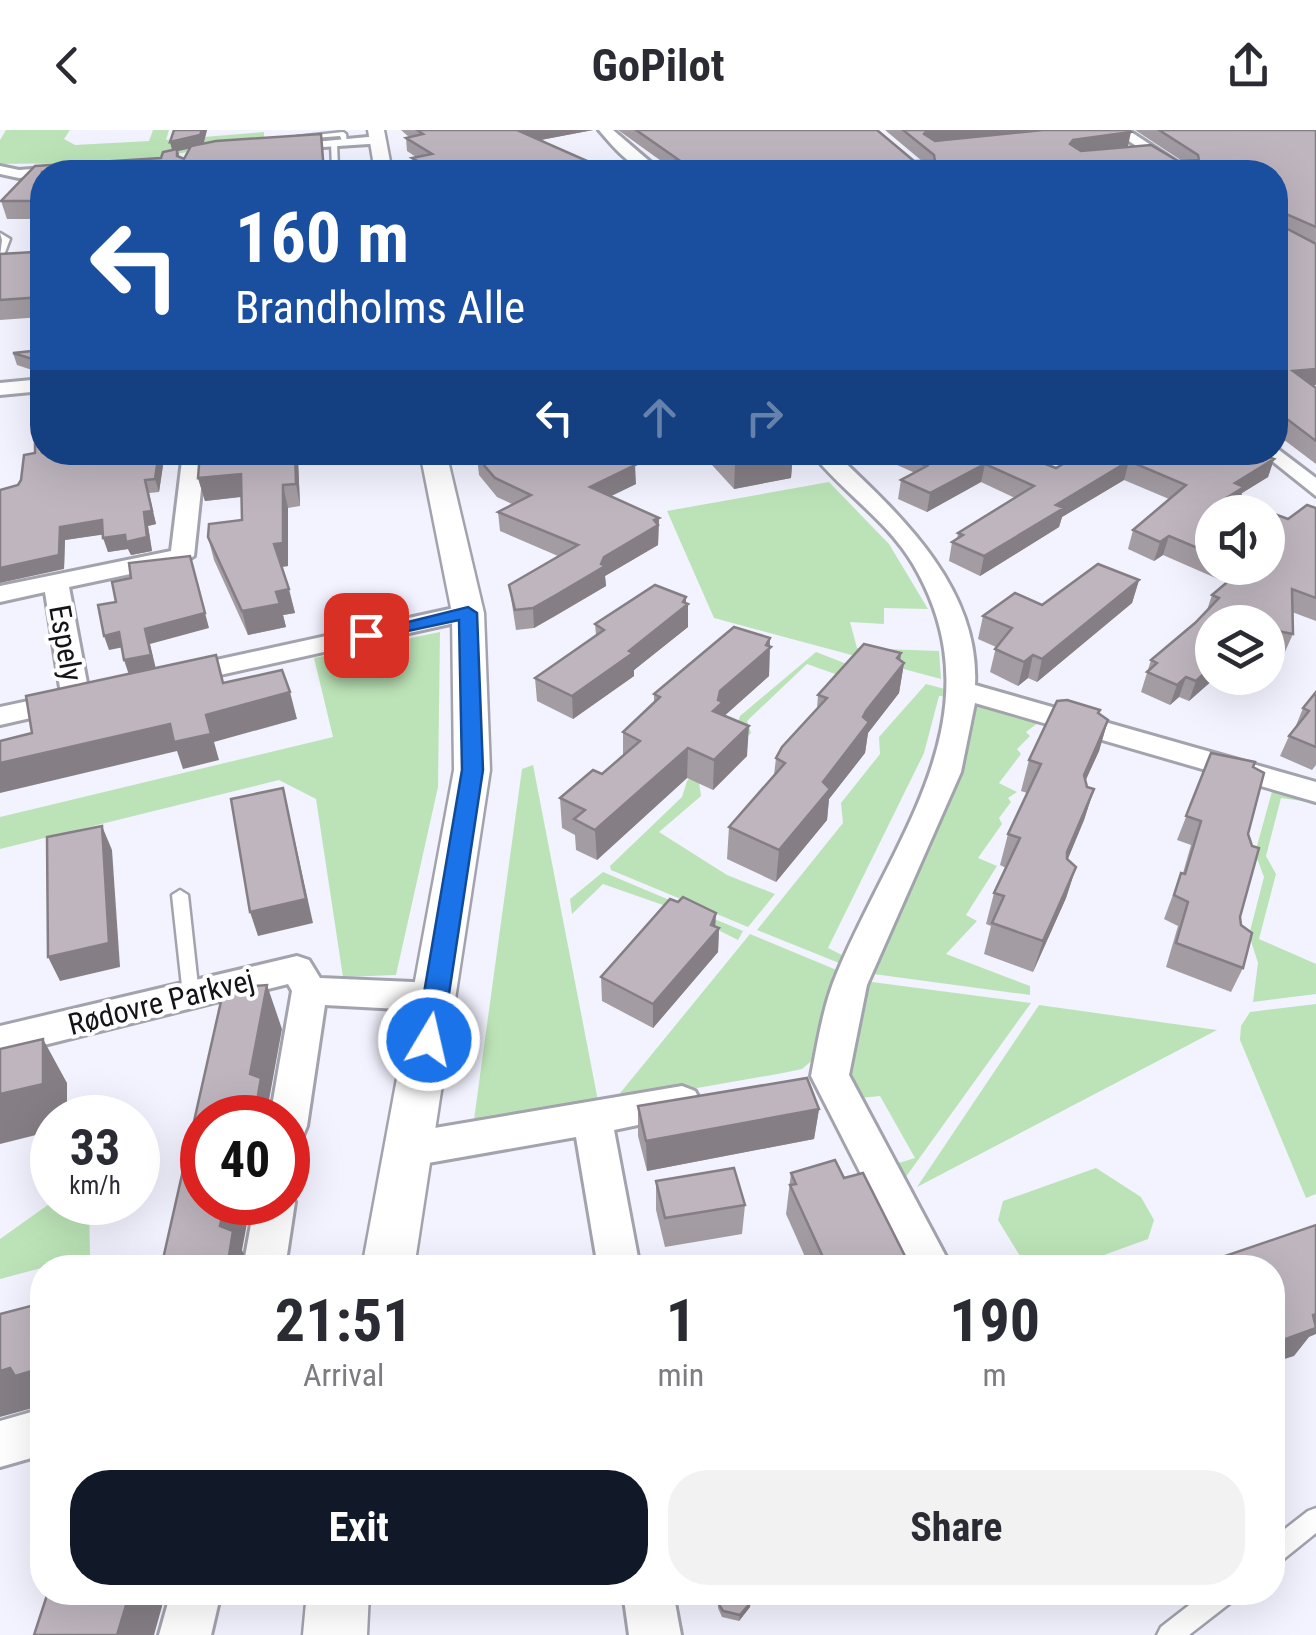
<!DOCTYPE html>
<meta charset="utf-8">
<style>
body{margin:0;font-family:"Roboto Condensed",sans-serif;background:#f2f2f3;color:#2b2b33;height:100vh;display:flex;flex-direction:column;font-size:38px;white-space:nowrap}
*{box-sizing:border-box;margin:0}
p{font-size:32px;color:#7c7c81}
.icon{flex:none;width:55px;height:55px;fill:none;stroke:currentColor;stroke-width:2;stroke-linecap:round;stroke-linejoin:round}
.map{position:relative;flex:1;overflow:hidden}
.details{position:absolute;left:30px;top:1125px;width:1255px;height:350px;display:flex;flex-direction:column;background:#fff;border-radius:40px;box-shadow:0 10px 40px #0002}
.details>*{flex:none}
.guide{position:absolute;left:30px;top:30px;width:1258px;height:305px;border-radius:40px;box-shadow:0 10px 40px #0002;background:#1a4fa0;color:#fff;overflow:hidden}
.fabs{position:absolute;left:1195px;top:365px;display:grid;gap:20px}
.fabs a{display:grid;place-items:center;width:90px;height:90px;border-radius:50%;background:#fff;box-shadow:0 10px 40px #0002;font-size:50px}
.speed{position:absolute;left:30px;top:965px;display:flex;gap:20px;font-size:50px;font-weight:700;text-align:center}
.speed>*{display:grid;place-content:center;width:130px;height:130px;border-radius:50%;background:#fff;box-shadow:0 10px 40px #0002;line-height:1}
.speed small{font-size:25px;font-weight:400}
.speed .limit{border:15px solid #d22;background:#fff;color:#111}
.pin{position:absolute;display:grid;place-items:center;width:85px;height:85px;color:#fff;margin:-42px;border-radius:20px;box-shadow:0 5px 15px #0006}
.me{position:absolute;width:110px;margin:-55px;rotate:9deg;stroke-linejoin:round;filter:drop-shadow(0 0 8px #0008)}
.turn{display:flex;align-items:center;gap:35px;height:210px;padding:0 40px;font-size:45px}
.turn .icon{width:130px;height:130px;stroke-width:2.5}
.turn b{display:block;font-size:70px;line-height:85px}
.lanes{display:flex;align-items:center;height:95px;padding:0 40px;background:#0003;justify-content:center;gap:50px;direction:ltr}
.lanes .off{opacity:.35}
.eta{display:flex;justify-content:space-evenly;align-items:center;height:170px;text-align:center}
.eta b{font-size:60px;font-weight:700;line-height:70px}
.primary-button{display:flex;gap:20px;margin-top:auto;padding:20px 40px}
.primary-button a{flex:1;height:115px;border-radius:40px;background:#111827;color:#fff;font-size:40px;font-weight:700;line-height:115px;text-align:center}
.primary-button a+a{background:#f2f2f3;color:#2b2b33}
header{display:flex;justify-content:space-between;align-items:center;height:130px;padding:0 40px;background:#fff;font-size:45px;font-weight:700}
.map>svg:first-child{display:block}
</style>
<header><svg class="icon" aria-label="back" viewBox="0 0 24 24"><path d="M15 5l-7 7 7 7"/></svg>GoPilot<svg class="icon" aria-label="share" viewBox="0 0 24 24"><path d="M12 15V3M7 8l5-5 5 5M5 13v7h14v-7"/></svg></header>
<div class="map">
<svg width="1316" height="1505" viewBox="0 0 1316 1505">
<rect width="100%" height="100%" fill="#f2f3ff"/>
<g fill="#bce3b7">
<path d="M 6,0 L 70,0 L 64,9 L 75,15 L 149,11 L 153,0 L 169,0 L 166,10 L 264,2 L 264,9 C 219,14 176,26 132,31 C 88,36 44,32 0,34 L 0,10 Z"/>
<polygon points="829,352 889,414 928,479 884,478 884,494 850,492 857,518 939,521 941,549 714,488 667,381"/>
<polygon points="440,502 438,657 396,845 343,847 316,669 279,650 0,719 0,687 333,607 314,528"/>
<polygon points="816,522 860,539 852,550 807,534 747,591 751,603 699,652 701,666 659,702 727,745 775,764 748,797 611,740 610,736 682,667 687,651 735,600 740,586"/>
<polygon points="926,554 956,562 955,567 939,566 924,623 828,818 848,828 844,835 757,800 843,693 841,673 880,624 879,607"/>
<polygon points="975,570 1043,589 1026,602 1030,606 1017,619 1021,624 999,653 1017,662 1008,668 1011,672 999,688 1002,694 978,728 997,736 966,785 977,791 946,824 1030,856 1030,865 866,843 971,599"/>
<polygon points="533,635 599,976 473,997 522,639"/>
<polygon points="1273,658 1316,668 1316,673 1281,668 1266,726 1276,744 1259,809 1316,834 1316,864 1253,872 1258,833 1249,805 1264,747 1255,723"/>
<polygon points="603,742 743,801 738,810 680,781 603,754 572,784 570,769"/>
<polygon points="750,804 839,841 815,928 802,939 783,943 612,973"/>
<polygon points="872,852 1031,873 903,1051 889,1036 915,1028 880,966 860,968 852,961 849,935 864,855"/>
<polygon points="1316,874 1316,1064 1306,1068 1240,910 1241,896 1250,882"/>
<polygon points="1039,875 1217,900 917,1057"/>
<polygon points="1096,1038 1141,1067 1154,1090 1148,1109 1071,1137 1026,1136 998,1090 1003,1071"/>
<polygon points="52,1072 89,1073 90,1125 0,1149 0,1109"/>
</g>
<g fill="none" stroke-linecap="round" stroke-linejoin="round">
<defs>
<g id="service">
<polygon points="343,2 346,4 347,13 343,13 340,6 300,9 297,7"/>
<polygon points="334,11 337,13 338,38 335,40 332,38 331,13"/>
<polygon points="0,103 10,109 4,125 0,127 2,110"/>
<polygon points="180,760 188,765 199,865 197,869 185,869 183,865 172,765"/>
<polygon points="1316,1378 1316,1403 1280,1432 1272,1435 1272,1409 1308,1381"/>
<polygon points="1206,1462 1237,1462 1234,1470 1189,1505 1157,1505 1161,1497"/>
</g>
<g id="minor">
<path d="M 599,0 L 613,0 L 662,42 C 635,44 616,20 599,0 Z"/>
<polygon points="1112,0 1128,0 1192,42 1176,42"/>
<polygon points="379,6 384,13 278,20 271,16"/>
<polygon points="0,36 19,40 71,36 78,40 19,48 0,44"/>
<polygon points="42,249 42,261 0,265 0,253"/>
<polygon points="1275,317 1316,348 1316,366 1261,322 1275,322"/>
<polygon points="183,322 205,322 194,426 182,433 69,457 90,569 79,577 0,595 0,577 61,564 45,462 0,472 0,456 171,421"/>
<path d="M 811,322 L 834,322 C 899,384 980,457 975,555 L 1316,652 L 1316,672 L 975,573 L 961,642 L 867,855 L 849,945 L 952,1138 L 909,1138 L 811,946 C 818,911 823,876 837,843 C 894,706 1001,584 913,434 C 887,390 842,362 811,322 Z"/>
<polygon points="468,475 477,478 481,483 477,488 175,555 161,547 175,539"/>
<polygon points="297,826 309,830 320,848 436,853 449,857 454,867 449,877 436,881 325,875 307,996 302,1008 288,1012 288,988 270,988 292,861 288,854 0,926 0,896"/>
<polygon points="682,956 695,961 701,972 695,983 614,1000 640,1138 598,1138 576,1007 411,1036 397,1031 391,1019 397,1007 411,1002"/>
<polygon points="288,1059 295,1072 285,1138 243,1138 255,1072 288,1072"/>
<polygon points="42,1279 42,1325 0,1337 0,1291"/>
<polygon points="171,1462 221,1462 211,1505 159,1505"/>
<polygon points="623,1462 673,1462 681,1505 629,1505"/>
</g>
<g id="tertiary">
<polygon points="368,0 384,0 392,42 375,42"/>
<polygon points="420,322 446,322 484,483 490,640 414,1138 362,1138 454,640 452,483"/>
<polygon points="307,1462 369,1462 367,1505 303,1505"/>
</g>
</defs>
<use href="#service" stroke="#a2a3ad" stroke-width="5"/>
<use href="#minor" stroke="#a2a3ad" stroke-width="6"/>
<use href="#tertiary" stroke="#a2a3ad" stroke-width="5"/>
<use href="#service" fill="#fff" fill-rule="evenodd"/>
<use href="#minor" fill="#fff" fill-rule="evenodd"/>
<use href="#tertiary" fill="#fff" fill-rule="evenodd"/>
</g>
<g fill="#a39ca3" fill-rule="evenodd">
<path d="M 174,0 L 207,0 L 203,14 L 216,11 L 321,4 L 325,42 L 42,42 L 42,89 L 7,89 L 1,71 L 35,36 L 161,28 L 163,22 L 172,20 L 170,12 ZM 190,18 L 184,29 L 179,27 L 178,21 Z"/>
<polygon points="401,0 593,0 540,10 612,42 406,42 413,40 412,28 416,27 407,21 406,8 409,7"/>
<polygon points="618,0 877,0 914,31 922,31 885,0 1036,0 993,5 1128,16 1100,19 1178,31 1182,31 1135,0 1316,0 1316,255 1313,256 1316,258 1316,334 1275,303 1275,42 664,33"/>
<polygon points="42,97 42,187 0,190 0,124 34,122"/>
<polygon points="42,220 42,322 165,322 159,362 149,363 156,394 148,396 152,421 131,425 128,419 108,422 103,404 65,410 64,439 18,355 35,323 41,243 17,235 13,223"/>
<polygon points="483,322 609,322 636,354 610,366 659,388 658,415 605,446 606,456 557,485 534,498 516,500 509,455 558,426 500,401 498,382 512,374 497,367 479,345 477,327"/>
<polygon points="684,322 793,322 791,348 734,359 701,323 687,326"/>
<path d="M 868,322 L 1014,322 L 1056,338 L 1083,322 L 1274,329 L 1268,347 L 1242,363 L 1239,372 L 1288,389 L 1316,378 L 1316,491 L 1292,482 L 1293,504 L 1284,524 L 1268,521 L 1268,492 L 1212,492 L 1212,548 L 1215,548 L 1189,571 L 1179,567 L 1170,575 L 1141,562 L 1151,530 L 1195,493 L 1207,480 L 1212,465 L 1227,453 L 1163,425 L 1154,431 L 1128,419 L 1133,400 L 1169,369 L 1124,350 L 1062,387 L 1059,397 L 980,446 L 949,431 L 952,412 L 957,409 L 958,403 L 1015,368 L 981,352 L 927,382 L 898,369 L 901,350 L 915,343 ZM 1212,382 L 1268,438 L 1212,438 Z"/>
<polygon points="298,329 300,376 288,378 288,436 282,437 295,483 283,485 286,497 248,505 214,430 208,407 242,390 242,367 205,371 198,348"/>
<polygon points="1139,450 1132,473 1037,552 1028,548 1018,556 990,542 996,517 978,509 983,486 1042,475"/>
<polygon points="686,467 686,473 688,474 688,497 634,540 634,546 573,589 537,571 535,548 596,505 595,494"/>
<polygon points="770,516 769,546 724,586 747,626 713,660 687,648 597,730 576,720 575,705 562,698 560,668 602,644 623,626 623,602 654,572 654,564"/>
<polygon points="901,523 900,530 904,533 899,563 868,603 865,623 829,669 827,690 776,752 727,729 729,697 774,645 776,628 817,579 818,565"/>
<polygon points="1316,562 1316,635 1312,640 1280,626 1289,606 1295,598 1303,578"/>
<polygon points="1099,584 1108,590 1099,621 1085,651 1087,657 1094,659 1084,690 1067,730 1076,737 1066,768 1033,842 984,824 991,796 986,794 994,763 1006,738 1000,735 1008,704 1027,663 1021,661 1029,630"/>
<polygon points="1211,623 1253,637 1240,787 1243,838 1231,862 1166,837 1178,796 1164,789 1181,743 1183,743 1191,715 1177,710"/>
<polygon points="715,797 719,798 718,822 653,898 602,871 601,847"/>
<polygon points="638,976 819,979 814,1009 647,1041 638,1006"/>
<polygon points="791,1043 844,1048 911,1138 810,1138 786,1084"/>
<polygon points="656,1051 745,1075 742,1104 665,1117 656,1080"/>
<polygon points="720,1462 750,1477 739,1491 722,1487 718,1478"/>
</g>
<g fill="#857f85">
<polygon points="202,0 207,0 203,16 178,21 181,36 173,22 170,12"/>
<polygon points="522,0 593,0 520,14 519,1"/>
<polygon points="927,0 1036,0 926,13 922,18 924,4"/>
<polygon points="1131,2 1128,16 1070,23 1070,14 1073,10"/>
<polygon points="1316,239 1316,255 1287,258 1293,241"/>
<polygon points="159,322 165,322 159,362 155,349"/>
<polygon points="295,322 297,322 298,329 300,376 296,354"/>
<polygon points="793,323 791,348 734,359 735,334"/>
<polygon points="1274,329 1268,347 1242,363 1238,375 1223,382 1235,353"/>
<polygon points="1129,331 1124,350 1062,387 1059,397 980,446 984,426 1056,375"/>
<polygon points="985,334 981,352 927,382 930,363"/>
<polygon points="635,335 636,354 591,376 590,357"/>
<polygon points="241,344 247,366 205,371 198,348"/>
<polygon points="145,350 156,394 148,396 152,421 131,425 128,419 108,422 103,408 125,405 144,382"/>
<polygon points="283,355 288,378 288,436 280,437 274,414"/>
<polygon points="659,388 658,415 605,446 606,456 534,498 533,478 601,434 604,427"/>
<polygon points="102,390 107,404 65,410 64,439 0,453 0,438 60,397"/>
<polygon points="1169,406 1163,425 1154,431 1160,412"/>
<polygon points="190,426 209,498 150,514 156,539 129,545 124,530"/>
<polygon points="1139,450 1132,473 1037,552 1042,529"/>
<polygon points="289,459 295,483 283,485 286,497 248,505 242,481 276,462"/>
<polygon points="686,467 686,476 688,474 688,497 634,540 634,546 573,589 572,566 629,521 683,472"/>
<polygon points="119,502 124,517 109,520 104,506"/>
<polygon points="770,508 769,546 722,588 713,581 720,561 766,515"/>
<polygon points="901,523 899,539 904,533 899,563 868,603 865,623 829,669 827,690 776,752 779,720 823,652"/>
<polygon points="1033,525 1028,548 1018,556 1024,532"/>
<polygon points="1212,536 1212,548 1215,548 1189,571 1196,551"/>
<polygon points="1186,547 1179,567 1170,575 1177,555"/>
<polygon points="290,562 297,589 214,612 219,630 183,639 177,621 0,663 0,633 206,585"/>
<polygon points="1108,590 1099,621 1074,676 1084,645"/>
<polygon points="749,596 747,626 713,660 714,630"/>
<polygon points="688,618 687,648 597,730 595,700"/>
<polygon points="283,658 313,793 258,806 250,782"/>
<polygon points="1094,659 1084,690 1058,753 1067,722"/>
<polygon points="102,696 112,720 120,837 60,851 48,827"/>
<polygon points="1076,737 1066,768 1033,842 1043,811"/>
<polygon points="716,783 715,803 719,798 718,822 653,898 653,874 711,795"/>
<polygon points="267,855 282,899 269,970 276,988 254,988 250,944"/>
<polygon points="43,909 67,953 67,988 52,988 52,1001 0,1014 0,964"/>
<polygon points="819,979 814,1009 647,1041 646,1011"/>
<polygon points="225,1072 251,1072 242,1120 250,1138 227,1138 220,1096"/>
<polygon points="1316,1184 1316,1204 1309,1207 1294,1226 1272,1233 1272,1214"/>
<polygon points="10,1238 42,1238 42,1279 40,1276 0,1287 0,1241"/>
<polygon points="130,1462 166,1462 154,1505 117,1505"/>
<polygon points="751,1472 750,1477 739,1491 740,1485"/>
</g>
<g fill="#beb5be" stroke="#857f85" stroke-width="2.5">
<polygon points="174,0 202,0 200,5 170,12"/>
<polygon points="417,0 522,0 519,1 612,42 405,42 430,38 412,28 432,24 406,8 423,4"/>
<polygon points="636,0 877,0 914,31 935,31 934,25 903,0 927,0 924,4 935,11 1043,0 1128,0 1131,2 1073,10 1070,14 1081,21 1151,15 1178,31 1199,30 1198,25 1159,0 1316,0 1316,97 1277,80 1278,94 1316,114 1316,239 1293,241 1316,258 1316,311 1275,280 1275,42 620,42 679,30"/>
<polygon points="321,4 324,42 42,42 42,71 1,71 35,36 161,28 163,22 177,19 177,26 184,29 191,16 216,11"/>
<polygon points="42,97 42,167 0,170 0,124 34,122"/>
<polygon points="42,220 42,232 13,223"/>
<polygon points="41,238 42,322 159,322 155,349 145,350 152,381 144,382 147,407 126,412 125,405 103,408 102,390 60,397 59,425 0,438 0,360 18,355 21,350 24,325 35,323 35,277"/>
<polygon points="200,322 295,322 296,354 283,355 283,413 274,414 289,459 276,462 280,474 242,481 208,407 209,394 242,390 241,344 198,348"/>
<polygon points="486,322 609,322 635,335 590,357 659,388 654,390 658,395 604,427 601,434 605,436 556,465 533,478 515,480 509,455 578,415 498,382 531,365 495,348 477,327"/>
<polygon points="724,322 793,322 793,323 735,334"/>
<polygon points="913,322 1014,322 1056,338 1083,322 1255,322 1274,329 1235,353 1244,357 1228,367 1288,389 1307,375 1316,378 1316,468 1292,459 1293,504 1268,499 1268,492 1212,492 1212,536 1196,551 1186,547 1177,555 1147,542 1157,533 1151,530 1195,493 1219,468 1212,465 1244,438 1268,438 1268,382 1212,382 1212,424 1169,406 1160,412 1133,400 1186,355 1129,331 1056,375 1064,378 984,426 952,412 963,405 958,403 1034,356 985,334 930,363 901,350 927,336 922,334 930,330"/>
<polygon points="190,426 205,483 145,499 151,525 124,530 119,502 104,506 98,475 116,472 112,452 131,448 129,433"/>
<polygon points="1098,434 1139,450 1042,529 1033,525 1024,532 995,519 1012,498 983,486 1015,463 1042,475"/>
<polygon points="655,455 686,467 683,472 688,474 629,521 633,523 572,566 535,548 604,500 595,494"/>
<polygon points="734,497 770,508 766,515 771,517 720,561 718,570 723,572 713,581 749,596 714,630 688,618 595,700 574,689 585,680 560,668 593,640 602,644 640,611 623,602 660,567 654,564"/>
<polygon points="864,514 901,523 897,528 904,533 866,581 863,587 869,592 823,652 830,659 779,720 729,697 785,633 776,628 782,617 827,568 818,565"/>
<polygon points="216,525 223,553 282,540 290,562 206,585 211,604 174,612 170,594 0,633 0,611 32,603 26,566"/>
<polygon points="1316,562 1316,617 1289,606 1309,581 1303,578"/>
<polygon points="1067,570 1100,580 1098,583 1108,590 1084,645 1087,657 1094,659 1067,722 1067,729 1076,737 1043,811 992,793 1004,766 994,763 1020,708 1008,704 1041,634 1029,630 1057,571"/>
<polygon points="1211,623 1255,632 1253,637 1264,643 1248,704 1252,716 1259,718 1240,787 1241,795 1252,803 1243,838 1176,813 1188,772 1174,765 1181,743 1185,744 1201,691 1186,686"/>
<polygon points="283,658 306,769 250,782 231,669"/>
<polygon points="102,696 109,813 48,827 47,707"/>
<polygon points="683,767 716,783 711,795 719,798 653,874 601,847 670,769 678,772"/>
<polygon points="267,855 250,944 261,948 254,988 202,988 202,1072 225,1072 220,1096 233,1101 227,1138 161,1138 224,858"/>
<polygon points="43,909 43,954 0,964 0,919"/>
<polygon points="807,948 819,979 646,1011 638,976"/>
<polygon points="835,1030 844,1048 863,1043 911,1138 828,1138 790,1055 796,1054 791,1043"/>
<polygon points="734,1038 745,1075 665,1088 656,1051"/>
<polygon points="1316,1095 1316,1184 1313,1185 1316,1198 1272,1214 1272,1138 1190,1138"/>
<polygon points="790,1132 791,1138 762,1138 761,1133"/>
<polygon points="42,1173 42,1238 15,1246 10,1238 0,1241 0,1184"/>
<polygon points="48,1462 130,1462 117,1505 34,1505"/>
<polygon points="720,1462 750,1462 751,1472 740,1485 723,1481 718,1473"/>
</g>
<polygon fill="#1a73e8" stroke="#114b97" stroke-width="2.5" points="468,477 477,483 483,640 442,910 429,920 416,910 462,640 459,490 366,510 356,505"/>
<g text-anchor="middle" dominant-baseline="central" stroke-width="8" stroke-linejoin="round" paint-order="stroke">
<g font-size="30" fill="#141418" stroke="#fff">
<text transform="translate(66 513) rotate(80)">Espely</text>
<text transform="translate(161 872) rotate(-14)">Rødovre Parkvej</text>
</g>
</g>
</svg>
<div class="fabs">
<a><svg class="icon" aria-label="sound" viewBox="0 0 24 24"><path d="M4 9h4l5-4v14l-5-4H4zM17 9q2 3 0 6"/></svg></a>
<a><svg class="icon" aria-label="layers" viewBox="0 0 24 24"><path d="M12 4l9 5-9 5-9-5zM3 14l9 5 9-5"/></svg></a>
</div>
<div class="speed"><div>33<small>km/h</small></div><div class="limit">40</div></div>
<div class="pin" style="left:366px;top:505px;background:#d93025"><svg class="icon" aria-label="arrive" viewBox="0 0 24 24"><path d="M6 21V4h12l-3 4 3 4H6"/></svg></div>
<svg class="me" style="left:429px;top:910px" viewBox="-20 -20 40 40"><circle r="17" fill="#1a73e8" stroke="#fff" stroke-width="3"/><path d="M0-11L8 9 0 5-8 9z" fill="#fff"/></svg>
<div class="guide">
<div class="turn"><svg class="icon" aria-label="left" viewBox="0 0 24 24"><path d="M17 20v-9H6M10 6l-5 5 5 5"/></svg><div><b>160 m</b>Brandholms Alle</div></div>
<div class="lanes"><svg class="icon" aria-label="left" viewBox="0 0 24 24"><path d="M17 20v-9H6M10 6l-5 5 5 5"/></svg><svg class="icon off" aria-label="ahead" viewBox="0 0 24 24"><path d="M12 20V5M6 11l6-6 6 6"/></svg><svg class="icon off" aria-label="right" viewBox="0 0 24 24"><path d="M7 20v-9h11M14 6l5 5-5 5"/></svg></div>
</div>
<section class="details">
<div class="eta">
<div><b>21:51</b><p>Arrival</p></div>
<div><b>1</b><p>min</p></div>
<div><b>190</b><p>m</p></div>
</div>
<div class="primary-button"><a>Exit</a><a>Share</a></div>
</section>
</div>
